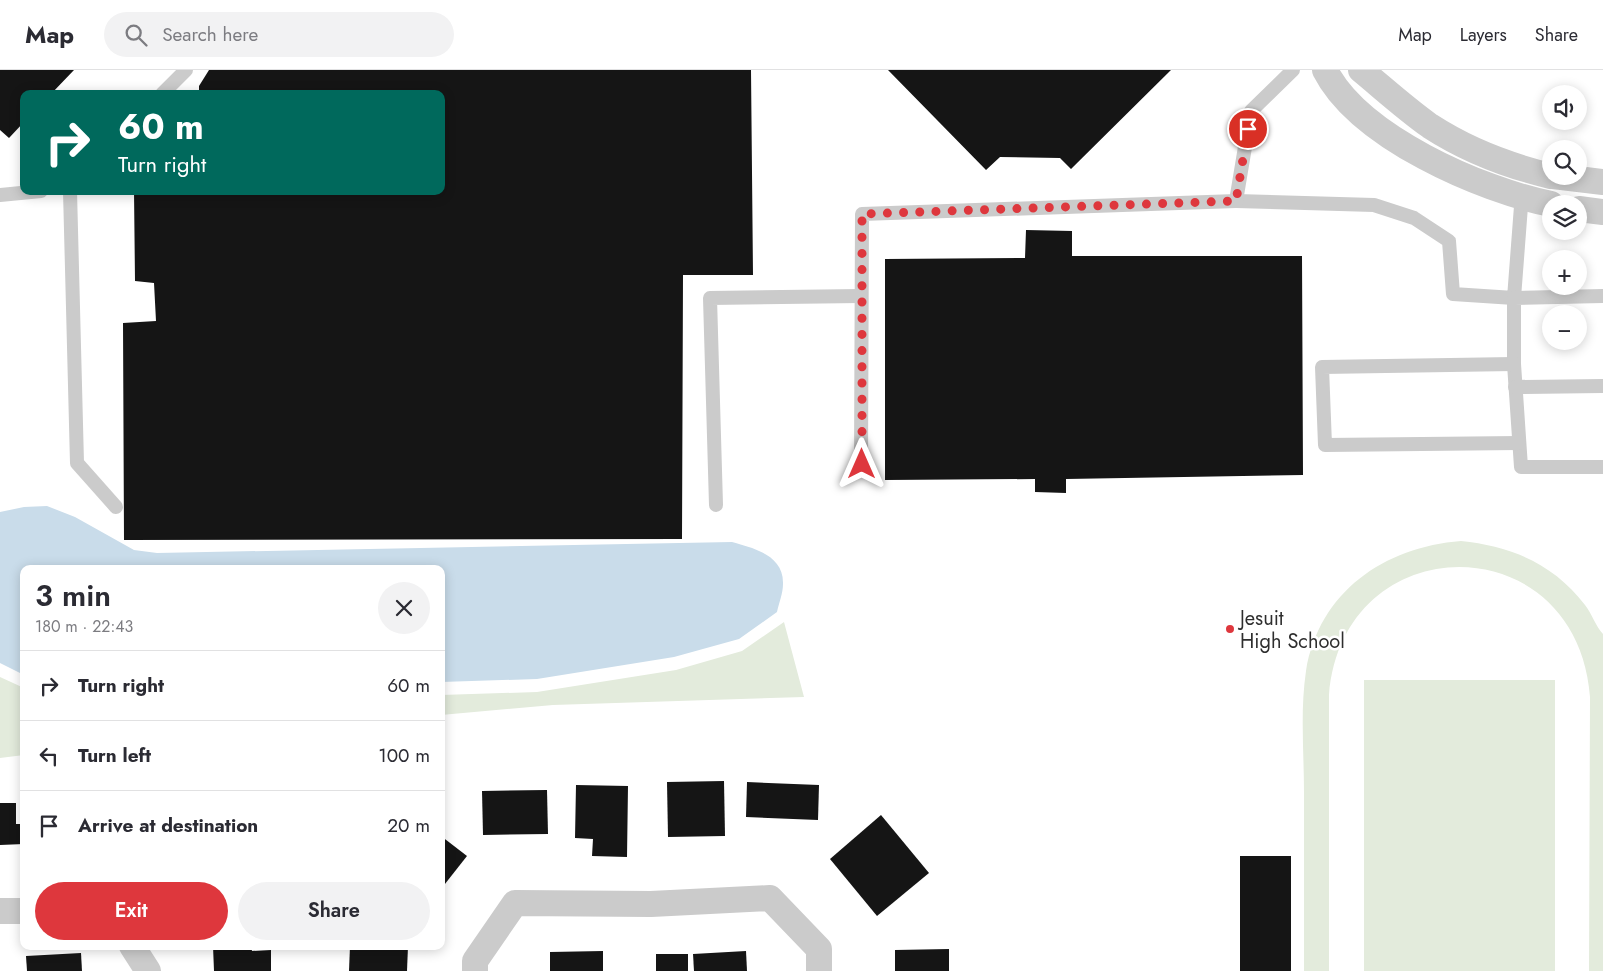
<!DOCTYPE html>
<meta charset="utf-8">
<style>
body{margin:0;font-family:Jost,sans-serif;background:#f2f2f3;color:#2b2b33;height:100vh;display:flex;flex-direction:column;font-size:19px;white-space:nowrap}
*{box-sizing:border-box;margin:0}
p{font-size:16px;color:#7c7c81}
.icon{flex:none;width:28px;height:28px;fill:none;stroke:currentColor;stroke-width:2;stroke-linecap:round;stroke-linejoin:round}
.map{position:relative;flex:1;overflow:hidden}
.side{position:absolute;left:20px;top:495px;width:425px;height:385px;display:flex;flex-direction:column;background:#fff;border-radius:10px;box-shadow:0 2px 12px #0003}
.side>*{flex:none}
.guide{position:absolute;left:20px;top:20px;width:425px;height:105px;border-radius:10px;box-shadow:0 2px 12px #0003;background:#00695c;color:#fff;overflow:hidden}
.fabs{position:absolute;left:1542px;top:15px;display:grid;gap:10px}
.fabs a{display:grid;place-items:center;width:45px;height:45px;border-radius:50%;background:#fff;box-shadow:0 2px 12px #0003;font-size:25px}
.pin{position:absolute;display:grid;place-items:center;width:42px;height:42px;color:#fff;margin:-21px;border:2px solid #fff;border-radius:50%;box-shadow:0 1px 5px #0007}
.me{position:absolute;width:55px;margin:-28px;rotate:0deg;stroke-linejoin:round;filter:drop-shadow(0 0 4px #0008)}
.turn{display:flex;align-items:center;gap:18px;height:105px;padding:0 15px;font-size:22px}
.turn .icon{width:65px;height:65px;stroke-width:2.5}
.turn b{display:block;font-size:35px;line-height:42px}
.round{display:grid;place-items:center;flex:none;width:52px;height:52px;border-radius:26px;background:#f2f2f3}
.head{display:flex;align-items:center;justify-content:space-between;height:85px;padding:0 15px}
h1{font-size:30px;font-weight:600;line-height:38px}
.action{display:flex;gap:10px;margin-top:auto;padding:10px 15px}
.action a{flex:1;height:58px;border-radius:30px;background:#de373d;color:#fff;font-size:20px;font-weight:600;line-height:58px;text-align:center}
.action a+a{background:#f2f2f3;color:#2b2b33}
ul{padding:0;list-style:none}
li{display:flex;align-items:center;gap:15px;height:70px;padding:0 15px;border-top:1px solid #e1e1e2}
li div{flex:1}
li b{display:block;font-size:19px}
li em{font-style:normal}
header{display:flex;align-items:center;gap:30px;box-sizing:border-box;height:70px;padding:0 25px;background:#fff;border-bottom:1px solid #e1e1e2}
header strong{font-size:24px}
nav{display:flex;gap:28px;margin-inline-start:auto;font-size:18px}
.search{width:350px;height:45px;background:#f2f2f3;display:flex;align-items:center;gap:12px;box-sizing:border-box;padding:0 18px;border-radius:28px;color:#7c7c81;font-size:19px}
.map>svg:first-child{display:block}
</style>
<header>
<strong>Map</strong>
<div class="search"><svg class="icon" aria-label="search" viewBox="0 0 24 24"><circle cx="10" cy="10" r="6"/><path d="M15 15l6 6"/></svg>Search here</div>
<nav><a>Map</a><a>Layers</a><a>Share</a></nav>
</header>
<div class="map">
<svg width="1603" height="901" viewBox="0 0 1603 901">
<rect width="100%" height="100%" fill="#fff"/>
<g fill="#e3ebdc">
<path d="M 1461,471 C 1511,476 1554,494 1585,535 C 1592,544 1596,557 1603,564 L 1603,901 L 1589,901 L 1590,627 C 1577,454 1343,454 1329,625 L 1329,901 L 1304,901 C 1304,842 1304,782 1304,723 C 1304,683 1300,641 1306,601 C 1319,522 1384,477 1461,471 Z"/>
<polygon points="784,552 804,627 553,635 441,645 441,625 537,622 676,600 742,581"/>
<polygon points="0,607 24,618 24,685 0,688"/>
<rect x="1364" y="610" width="191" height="291"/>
</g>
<path fill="#c9dcea" d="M 47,436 L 75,447 L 134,480 L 157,483 L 732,472 C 753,478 784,485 783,514 C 783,523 779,533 777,542 L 739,569 L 674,587 L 537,609 L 441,612 L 441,499 L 24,499 L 24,605 L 0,593 L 0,442 L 24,437 Z"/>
<g fill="#151515">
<polygon points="0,0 74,0 51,24 24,24 24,52 9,68 0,60"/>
<polygon points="209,0 751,0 753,205 683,205 682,469 124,470 123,253 156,251 154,213 135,211 134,121 441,121 441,24 199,24 199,16"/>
<polygon points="888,0 1171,0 1071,99 1060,88 1000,87 986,100"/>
<polygon points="1026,160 1072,161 1072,186 1302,186 1303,405 1066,409 1066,423 1035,422 1035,409 885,410 885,189 1025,188"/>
<polygon points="724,711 725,766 668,767 667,712"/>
<polygon points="747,712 819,715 818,750 746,747"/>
<polygon points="576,715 628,716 627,787 592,786 593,769 575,768"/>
<polygon points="547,720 548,764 483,765 482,721"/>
<polygon points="0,733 16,733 16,754 24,754 24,774 0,775"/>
<polygon points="881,745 929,803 877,846 830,789"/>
<polygon points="441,766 467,786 441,819"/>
<rect x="1240" y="786" width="51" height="115"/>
<polygon points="213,876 251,876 252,881 271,880 271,901 214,901"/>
<polygon points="350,876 408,876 407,901 349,901"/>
<polygon points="949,879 949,901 895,901 895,880"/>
<polygon points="603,881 603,901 550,901 550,882"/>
<polygon points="746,881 747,901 694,901 693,884"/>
<polygon points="81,883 82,901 27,901 26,886"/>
<rect x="656" y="884" width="32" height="17"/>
</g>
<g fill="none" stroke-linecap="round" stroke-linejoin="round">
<g stroke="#cbcbcb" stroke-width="14">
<polyline points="162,24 186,0"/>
<polyline points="70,121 77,393 116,437"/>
<polyline points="0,125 41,121"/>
<polyline points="1236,131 1374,135 1414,148 1449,171 1453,224 1514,228 1522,123"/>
<polyline points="1603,226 1514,228 1514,294 1521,397 1603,397"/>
<polyline points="1514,294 1322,297 1325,375 1519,373"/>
<polyline points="1515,317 1603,316"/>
<polyline points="861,394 862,144 1236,131 1251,41 1293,0"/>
<polyline points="716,435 710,228 861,226"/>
</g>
<g stroke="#cbcbcb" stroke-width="26">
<path d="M 1325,0 C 1359,67 1481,120 1551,134"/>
<path d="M 1361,0 C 1384,19 1406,39 1430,56 C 1467,80 1509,96 1551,106"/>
<polyline points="1553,106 1603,112"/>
<polyline points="1579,139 1603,142"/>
<polyline points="0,841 24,841"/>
<polyline points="132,876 148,901"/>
<polyline points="475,901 475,891 515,833 651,834 770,828 819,879 819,901"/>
</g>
</g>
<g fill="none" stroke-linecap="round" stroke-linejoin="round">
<polyline stroke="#de373d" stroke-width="9" stroke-dasharray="0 16.2" points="862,394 862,144 1236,131 1248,59"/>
</g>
<circle fill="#de373d" stroke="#fff" stroke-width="2" cx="1230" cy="559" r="5"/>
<g text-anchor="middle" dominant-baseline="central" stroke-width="5" stroke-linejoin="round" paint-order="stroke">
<g font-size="20" fill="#2e2e2e" stroke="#fff" text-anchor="start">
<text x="1240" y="548">Jesuit<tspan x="1240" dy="23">High School</tspan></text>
</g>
</g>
</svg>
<div class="fabs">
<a><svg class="icon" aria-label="sound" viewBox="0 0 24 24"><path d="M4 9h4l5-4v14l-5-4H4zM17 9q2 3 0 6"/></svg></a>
<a><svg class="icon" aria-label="search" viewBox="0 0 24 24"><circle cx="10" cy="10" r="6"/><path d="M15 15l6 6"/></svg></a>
<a><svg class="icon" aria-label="layers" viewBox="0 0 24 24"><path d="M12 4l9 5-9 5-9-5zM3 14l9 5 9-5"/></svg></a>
<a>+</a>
<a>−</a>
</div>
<div class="pin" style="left:1248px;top:59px;background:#d93025"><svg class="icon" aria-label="arrive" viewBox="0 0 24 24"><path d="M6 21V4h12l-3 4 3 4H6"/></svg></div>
<svg class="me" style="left:862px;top:394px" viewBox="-20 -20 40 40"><path d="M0-17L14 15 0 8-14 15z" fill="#de373d" stroke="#fff" stroke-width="4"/></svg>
<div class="guide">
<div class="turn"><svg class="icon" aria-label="right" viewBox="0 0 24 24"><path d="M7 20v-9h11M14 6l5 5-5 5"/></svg><div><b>60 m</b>Turn right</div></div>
</div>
<section class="side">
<div class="head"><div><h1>3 min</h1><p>180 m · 22:43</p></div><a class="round"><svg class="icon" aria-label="close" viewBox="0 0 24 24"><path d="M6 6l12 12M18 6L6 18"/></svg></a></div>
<ul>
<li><svg class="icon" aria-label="right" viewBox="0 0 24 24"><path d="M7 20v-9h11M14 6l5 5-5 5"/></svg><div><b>Turn right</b></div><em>60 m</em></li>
<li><svg class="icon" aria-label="left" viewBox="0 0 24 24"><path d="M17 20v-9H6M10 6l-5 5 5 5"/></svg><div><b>Turn left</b></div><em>100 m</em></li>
<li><svg class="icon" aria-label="arrive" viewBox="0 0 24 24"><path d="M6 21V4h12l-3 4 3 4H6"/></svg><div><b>Arrive at destination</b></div><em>20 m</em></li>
</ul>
<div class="action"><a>Exit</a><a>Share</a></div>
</section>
</div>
